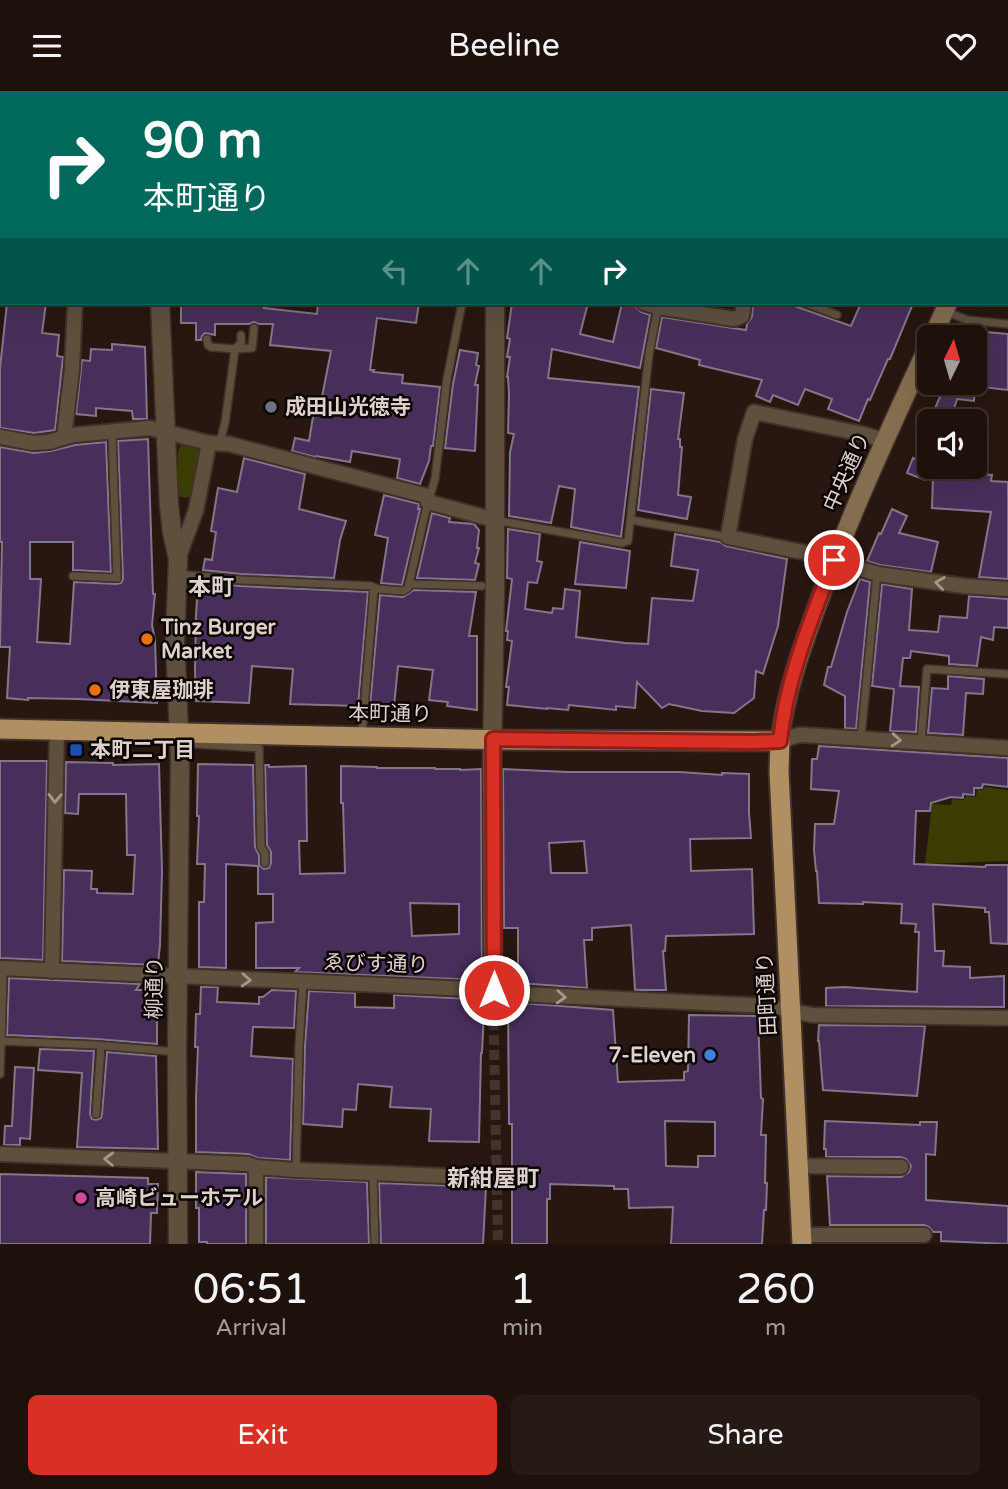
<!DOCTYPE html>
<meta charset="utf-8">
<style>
body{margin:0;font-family:"Varela Round","Noto Sans JP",sans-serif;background:#261a15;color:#f1f3f6;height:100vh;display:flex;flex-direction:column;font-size:26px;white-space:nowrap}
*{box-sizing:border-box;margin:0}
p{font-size:23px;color:#a19d9d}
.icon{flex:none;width:38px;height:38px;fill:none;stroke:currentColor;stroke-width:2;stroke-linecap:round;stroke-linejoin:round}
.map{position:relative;height:1153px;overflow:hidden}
.panel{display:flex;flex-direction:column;background:#1e110c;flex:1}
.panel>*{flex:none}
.hud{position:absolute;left:0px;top:0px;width:1008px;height:214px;box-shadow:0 7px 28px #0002,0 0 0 2px #3c312d;background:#00695c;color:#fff;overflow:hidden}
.needle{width:46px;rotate:5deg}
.tools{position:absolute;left:917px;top:234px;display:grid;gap:14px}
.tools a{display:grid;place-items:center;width:70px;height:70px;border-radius:10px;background:#1e110c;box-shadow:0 7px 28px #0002,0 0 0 2px #3c312d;font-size:35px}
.pin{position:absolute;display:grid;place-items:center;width:60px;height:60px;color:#fff;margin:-30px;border:4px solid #fff;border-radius:50%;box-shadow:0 2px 7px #0007}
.me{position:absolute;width:77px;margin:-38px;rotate:0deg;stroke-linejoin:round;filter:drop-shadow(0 0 5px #0008)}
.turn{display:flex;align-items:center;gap:24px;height:147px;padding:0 28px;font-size:32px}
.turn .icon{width:91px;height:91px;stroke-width:2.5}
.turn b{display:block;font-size:49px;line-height:60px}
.lanes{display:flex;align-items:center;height:66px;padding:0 28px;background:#0003;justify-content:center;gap:35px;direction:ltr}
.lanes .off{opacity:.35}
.eta{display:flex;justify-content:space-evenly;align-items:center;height:119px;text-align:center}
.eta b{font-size:42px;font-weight:600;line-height:49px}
.button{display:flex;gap:14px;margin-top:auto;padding:14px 28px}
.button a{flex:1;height:80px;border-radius:10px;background:#d93025;color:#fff;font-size:28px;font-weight:600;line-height:80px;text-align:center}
.button a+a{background:#261a15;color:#f1f3f6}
header{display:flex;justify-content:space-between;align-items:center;height:91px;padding:0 28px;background:#1e110c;font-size:32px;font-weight:600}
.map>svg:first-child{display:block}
</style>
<header><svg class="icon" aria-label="menu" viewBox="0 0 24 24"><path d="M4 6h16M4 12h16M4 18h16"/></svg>Beeline<svg class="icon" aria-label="heart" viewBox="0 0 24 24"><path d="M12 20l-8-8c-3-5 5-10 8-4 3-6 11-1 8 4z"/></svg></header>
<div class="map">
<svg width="1008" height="1153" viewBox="0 0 1008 1153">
<rect width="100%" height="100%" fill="#281710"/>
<g fill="#3b3c02">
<polygon points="182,354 196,357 199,360 191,405 185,407 179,405 178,401 178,361 180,355"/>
<polygon points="985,696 1008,699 1008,770 925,773 932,713 951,714 952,708 964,709 966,705 976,706 977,698 983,699"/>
</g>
<g fill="#482f5b" stroke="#81778a" stroke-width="2" fill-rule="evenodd">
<polygon points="7,212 46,212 42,242 59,244 57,265 63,266 55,339 34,342 0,337 0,277"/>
<polygon points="181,212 264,212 264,217 317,223 318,212 419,212 416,232 377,227 370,279 374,279 373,281 403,284 402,292 440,296 433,355 431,355 429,370 420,393 397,387 400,368 352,360 350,371 316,365 315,366 292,360 295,347 309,350 314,320 319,321 331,260 270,254 273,233 259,233 254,231 249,233 215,233 215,244 205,242 202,245 201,249 196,249 196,232 181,232"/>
<polygon points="512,212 525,215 526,212 588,212 580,243 613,251 622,212 635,215 641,221 650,224 640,277 552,258 548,287 639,296 621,446 571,436 575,398 559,395 551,432 509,425 510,361 514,343 508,342 509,303 508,286 507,286 510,266 507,266 510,248 507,247"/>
<polygon points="753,212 786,212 851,235 861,212 903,212 912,215 890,268 888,268 870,309 868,308 859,330 828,318 832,308 805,298 798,314 773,304 770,311 756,305 762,289 699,274 700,269 656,257 662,226 746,239 747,233 752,226"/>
<polygon points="975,240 1008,243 1008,299 975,295 974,310 957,308 950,331 929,331 946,292 975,292"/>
<polygon points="112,253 145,256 147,328 133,328 132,320 96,317 96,325 76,323 82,269 90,270 91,258 112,259"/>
<polygon points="460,259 478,262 476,274 479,275 475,294 478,294 475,360 445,357 453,293"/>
<polygon points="651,298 684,302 678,348 680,348 680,356 682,356 678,404 691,406 687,428 638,419"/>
<polygon points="148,348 153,503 155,503 152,534 155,549 157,612 78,608 28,607 28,609 7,607 10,556 0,556 2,451 0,451 0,356 34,362 51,360 75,354 106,351 111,481 73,479 73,451 30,451 30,488 41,488 37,551 70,553 74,491 117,493 121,492 123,488 118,350"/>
<polygon points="244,367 305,383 299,418 346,430 340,449 334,487 241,483 203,479 205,468 212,469 216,441 211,440 218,397 237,401"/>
<polygon points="913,367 931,376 925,389 907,382"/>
<polygon points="965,382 992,384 991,390 1008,391 1008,488 979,486 991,421 932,417 933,384 964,388"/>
<polygon points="384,404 419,413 419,414 418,418 420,418 402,494 381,492 388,447 375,444"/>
<polygon points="892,418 907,425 899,442 938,451 931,481 880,474 867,470 879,442 881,443"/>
<polygon points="432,422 450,427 449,431 474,433 479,439 477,457 479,457 475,472 479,473 475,489 417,487"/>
<polygon points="508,438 540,443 537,470 542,471 537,492 528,491 525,518 552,522 553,517 563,518 565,498 580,500 576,546 625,552 648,553 652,507 693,510 698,479 671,475 675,443 720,451 726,455 787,468 778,535 763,583 756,580 754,607 734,622 702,620 669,613 662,617 637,591 635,617 616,615 616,619 569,614 568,619 547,617 547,618 507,614 509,596 506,596 512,550 507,549 508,540 506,540 512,488 507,487"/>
<polygon points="580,451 630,460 626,497 575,493"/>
<polygon points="860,488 870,491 856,638 845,637 845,605 824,594 828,576 831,576 847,521"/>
<polygon points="202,491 240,495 368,501 358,615 290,613 293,578 252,575 249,612 196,610 195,580 196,524 198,493 202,493"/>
<polygon points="882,493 912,498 909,539 938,541 940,525 967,527 969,505 1008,508 1008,537 994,536 993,549 981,546 977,575 949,573 949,565 911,560 910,567 903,567 900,595 919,596 916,641 890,640 894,598 872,595"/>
<polygon points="414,499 476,501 469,545 477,545 477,619 447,615 448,611 429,609 433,579 398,575 394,615 370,615 380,504 403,506"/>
<polygon points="948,585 984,588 983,603 966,602 963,644 928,642 932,597 948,598"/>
<polygon points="819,655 1008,667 1008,696 983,693 982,697 974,697 974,704 963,703 963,707 951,706 931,712 930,720 916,720 914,773 985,776 986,774 1008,774 1008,853 991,852 989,821 985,821 985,817 933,813 935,860 944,860 943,875 970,876 970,887 1004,885 1004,916 826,915 826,897 844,896 917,901 919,841 915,841 916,833 901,832 902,813 863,811 863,813 819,812 817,780 816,780 814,759 815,733 834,733 839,700 811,698 812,668 817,668"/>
<polygon points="0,670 47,670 43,869 0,867"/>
<polygon points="66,671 113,672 113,674 159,673 162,780 160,854 158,872 156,874 62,870 64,779 92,780 91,798 97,798 97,802 133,803 135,764 127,764 126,703 79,703 78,723 65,722"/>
<path d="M 198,673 L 253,674 L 255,756 L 259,764 L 259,774 L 264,778 L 269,777 L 271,772 L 271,761 L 267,754 L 265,674 L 269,674 L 269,676 L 306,675 L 307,750 L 299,750 L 300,783 L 345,782 L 343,712 L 341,712 L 341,675 L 377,676 L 377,677 L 435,677 L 435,678 L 460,678 L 460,679 L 481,678 L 482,886 L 479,889 L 295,881 L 299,877 L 256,877 L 256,832 L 273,831 L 273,803 L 258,803 L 258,775 L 226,773 L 226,877 L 199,876 L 199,811 L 204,811 L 205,773 L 197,773 L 199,725 L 197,725 ZM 410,812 L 459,813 L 459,843 L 412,845 Z"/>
<path d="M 503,678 L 567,681 L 680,681 L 722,684 L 722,682 L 749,683 L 749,722 L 751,747 L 690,748 L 691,780 L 752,778 L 754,843 L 666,845 L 665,860 L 663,860 L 666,899 L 635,899 L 631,834 L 592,837 L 592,849 L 584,849 L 587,897 L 506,891 L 504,890 L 506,873 L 518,874 L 518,837 L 504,837 ZM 584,750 L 587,782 L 551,782 L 549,752 Z"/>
<polygon points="9,887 140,893 136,899 157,899 157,953 96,948 7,944"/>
<polygon points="201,896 218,896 217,911 259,913 259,906 263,906 272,899 296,900 294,937 253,936 251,965 293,968 290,1069 258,1067 248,1063 196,1061 196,1006 198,956 195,956 196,923 200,923"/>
<polygon points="309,900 355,902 355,916 394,917 394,904 471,908 484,920 482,962 481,962 479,1051 429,1050 431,1018 390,1016 392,996 358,993 356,1019 343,1018 342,1036 303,1033 305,954"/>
<path d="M 508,911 L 613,919 L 618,991 L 684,989 L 684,981 L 688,980 L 689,924 L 758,925 L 761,1007 L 763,1008 L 761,1044 L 766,1044 L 765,1092 L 767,1092 L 766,1119 L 764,1119 L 762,1153 L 671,1153 L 673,1116 L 629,1117 L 628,1098 L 614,1098 L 614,1095 L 550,1093 L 550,1108 L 547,1108 L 547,1153 L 512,1153 L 512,1033 L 509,1033 ZM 665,1030 L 715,1031 L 715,1065 L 698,1065 L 698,1076 L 666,1075 Z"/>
<polygon points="819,934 925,935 917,1005 823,999 819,950 818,950"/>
<polygon points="40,958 94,960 90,1023 92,1028 96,1029 101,1027 102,1023 107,961 156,965 158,1058 77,1056 82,982 38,979"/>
<polygon points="15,976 34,977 30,1048 20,1047 20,1054 4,1054 5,1035 12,1035"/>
<polygon points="825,1030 920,1034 920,1031 937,1031 935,1064 926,1063 926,1109 1008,1115 1008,1153 941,1150 941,1141 933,1141 929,1136 924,1134 830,1134 827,1085 901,1086 909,1081 911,1075 906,1068 901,1066 826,1066 826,1058 824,1058"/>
<polygon points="196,1081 246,1083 246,1153 207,1153 207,1151 199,1151 199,1117 196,1117"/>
<polygon points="0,1083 148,1087 148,1093 158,1093 157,1122 151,1122 150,1153 0,1153"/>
<polygon points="266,1086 367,1091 369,1153 266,1153"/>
<polygon points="379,1092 486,1096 483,1153 381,1153"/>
</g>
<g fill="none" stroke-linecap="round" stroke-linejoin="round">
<polyline stroke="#43332c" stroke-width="10" stroke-dasharray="10 5" stroke-linecap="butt" points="493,899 498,1153"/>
<defs>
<g id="service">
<polyline points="806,212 837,224"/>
<polyline points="945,220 967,229 1008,233"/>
<polyline points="207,248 208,254 211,256 235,258 252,257 254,237"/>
<polyline points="220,351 225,332 235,258 241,252 241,244"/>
<polyline points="495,429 622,452 628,450 649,263 658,216"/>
<polyline points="631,429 728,446"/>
<polyline points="177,483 241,489 371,495 378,498 403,500 408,497 425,423 435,388 447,288 462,212"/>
<polyline points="73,485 117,487 112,340"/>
<polyline points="409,493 482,495"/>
<polyline points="362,642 374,497"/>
<polyline points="861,646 877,483"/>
<polyline points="921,651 927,578 1008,583"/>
<polyline points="180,652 259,657 261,756 265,762 265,772"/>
<polyline points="1,950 3,886"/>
<polyline points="0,983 1,950 96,954 177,961"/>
<polyline points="96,1023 101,955"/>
<polyline points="296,1079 299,954 303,891"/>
<polyline points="373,1082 375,1153"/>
</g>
<g id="minor">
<polyline points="458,0 481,2"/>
<polyline points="91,2 91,0"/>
<polyline points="327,2 328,0"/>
<polyline points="644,212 658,216 734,228 742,225 744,212"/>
<polyline points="0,346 33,352 49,351 73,344 150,337 209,352 229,353 427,405 428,411 495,429"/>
<polyline points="64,346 72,278 75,212"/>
<polyline points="886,350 863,343 754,321 745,348 728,446 807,462 878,483 964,495 1008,498"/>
<polyline points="178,468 196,419 209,352"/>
<polyline points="780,650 799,644 804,644 1008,657"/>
<polyline points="0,877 493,899 517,903 768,915 812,924 1008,927"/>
<polyline points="52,880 57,639"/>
<polyline points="0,1063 248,1073 256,1076 296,1079 496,1087"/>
<polyline points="798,1075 901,1076"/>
<polyline points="256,1076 256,1153"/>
<polyline points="801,1144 924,1144"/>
</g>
<g id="tertiary">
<polyline points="145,0 145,2"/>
<polyline points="496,2 497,0"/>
<polyline points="160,212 169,414 172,441 178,468 175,549 180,669 177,961 178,1153"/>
<polyline points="493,899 492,671 495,496 495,212"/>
</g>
<g id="secondary">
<polyline points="1006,86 1008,82"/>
<polyline points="932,247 948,212"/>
<path d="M 780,650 C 785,601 803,553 820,507 C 851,421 891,336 929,253"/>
</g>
<polyline id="trunk" points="0,638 513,649 780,650 779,680 802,1153"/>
</defs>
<use href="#service" stroke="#41312a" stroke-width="10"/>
<use href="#minor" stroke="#41312a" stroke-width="18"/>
<use href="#tertiary" stroke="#41312a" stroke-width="21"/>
<use href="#secondary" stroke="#41312a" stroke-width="21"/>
<use href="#trunk" stroke="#41312a" stroke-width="23"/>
<use href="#service" stroke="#5f503d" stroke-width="7"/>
<use href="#minor" stroke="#5f503d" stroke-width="14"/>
<use href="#tertiary" stroke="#5f503d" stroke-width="18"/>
<use href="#secondary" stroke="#856e4f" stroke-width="18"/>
<use href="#trunk" stroke="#b08f62" stroke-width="19"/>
</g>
<defs><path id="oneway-chevron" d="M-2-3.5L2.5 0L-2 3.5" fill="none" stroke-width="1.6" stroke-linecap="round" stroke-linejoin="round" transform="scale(1.75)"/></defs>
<g stroke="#a5978c">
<use href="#oneway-chevron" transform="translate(940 492) rotate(-172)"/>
<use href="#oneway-chevron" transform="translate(896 649) rotate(4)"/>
<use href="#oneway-chevron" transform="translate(55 707) rotate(91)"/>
<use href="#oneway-chevron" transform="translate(246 889) rotate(3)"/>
<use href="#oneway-chevron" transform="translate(561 906) rotate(3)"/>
<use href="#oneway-chevron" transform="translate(109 1068) rotate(-178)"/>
</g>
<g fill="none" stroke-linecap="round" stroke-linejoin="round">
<defs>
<path id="route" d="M 494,899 L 493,648 L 754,651 L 780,650 C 786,588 812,527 834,469"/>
</defs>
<use href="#route" stroke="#8d1f18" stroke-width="18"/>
<use href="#route" stroke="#d93025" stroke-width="12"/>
</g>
<circle fill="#6b7280" stroke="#0b0503" stroke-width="2.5" cx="271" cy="316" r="7"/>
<g fill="#e8710a" stroke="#0b0503" stroke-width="2.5">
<circle cx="147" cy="548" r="7"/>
<circle cx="95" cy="599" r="7"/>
</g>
<rect fill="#1a4fb4" stroke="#0b0503" stroke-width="2.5" x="69" y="652" width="14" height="14" rx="3.5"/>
<circle fill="#3f7fe0" stroke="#0b0503" stroke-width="2.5" cx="710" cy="964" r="7"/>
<circle fill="#d1479c" stroke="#0b0503" stroke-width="2.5" cx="81" cy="1107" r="7"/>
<g text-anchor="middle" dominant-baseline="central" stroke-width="5" stroke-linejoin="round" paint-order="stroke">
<g font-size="21" font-weight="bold" fill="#ded1cc" stroke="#0b0503" text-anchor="start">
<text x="285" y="316">成田山光徳寺</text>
<text x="161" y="536">Tinz Burger<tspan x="161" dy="24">Market</tspan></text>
<text x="109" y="599">伊東屋珈琲</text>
<text x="90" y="659">本町二丁目</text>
<text x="696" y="964" text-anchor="end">7-Eleven</text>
<text x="95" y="1107">高崎ビューホテル</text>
</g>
<g font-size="21" fill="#ded1cc" stroke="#0b0503">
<text transform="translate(847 381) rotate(-66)">中央通り</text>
<text transform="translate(390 623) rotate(1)">本町通り</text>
<text transform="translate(376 873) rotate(2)">ゑびす通り</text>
<text transform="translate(155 897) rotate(-89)">柳通り</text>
<text transform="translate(767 903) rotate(-93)">田町通り</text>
</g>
<g font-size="23" font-weight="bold" fill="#ded1cc" stroke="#0b0503">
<text x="211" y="497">本町</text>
<text x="493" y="1088">新紺屋町</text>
</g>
</g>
</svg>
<div class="tools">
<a><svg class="needle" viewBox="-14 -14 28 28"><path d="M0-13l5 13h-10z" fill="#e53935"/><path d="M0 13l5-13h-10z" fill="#a19d9d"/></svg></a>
<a><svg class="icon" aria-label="sound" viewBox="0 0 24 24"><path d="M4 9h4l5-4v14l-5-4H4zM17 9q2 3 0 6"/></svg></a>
</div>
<div class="pin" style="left:834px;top:469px;background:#d93025"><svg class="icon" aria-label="arrive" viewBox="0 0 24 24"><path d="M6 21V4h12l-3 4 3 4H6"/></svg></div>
<svg class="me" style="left:494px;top:899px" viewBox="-20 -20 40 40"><circle r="17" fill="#d93025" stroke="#fff" stroke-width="3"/><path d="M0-11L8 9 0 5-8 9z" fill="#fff"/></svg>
<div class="hud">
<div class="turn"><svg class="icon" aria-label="right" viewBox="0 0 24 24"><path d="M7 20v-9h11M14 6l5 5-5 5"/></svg><div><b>90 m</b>本町通り</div></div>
<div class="lanes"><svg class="icon off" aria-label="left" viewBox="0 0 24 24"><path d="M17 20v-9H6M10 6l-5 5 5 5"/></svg><svg class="icon off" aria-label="ahead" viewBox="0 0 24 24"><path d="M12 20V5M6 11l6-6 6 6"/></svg><svg class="icon off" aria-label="ahead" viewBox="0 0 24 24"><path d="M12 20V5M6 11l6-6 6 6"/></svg><svg class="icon" aria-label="right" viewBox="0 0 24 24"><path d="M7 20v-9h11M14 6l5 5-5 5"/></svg></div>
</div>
</div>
<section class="panel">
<div class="eta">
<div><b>06:51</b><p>Arrival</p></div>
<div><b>1</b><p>min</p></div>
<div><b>260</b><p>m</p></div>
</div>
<div class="button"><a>Exit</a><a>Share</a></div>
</section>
